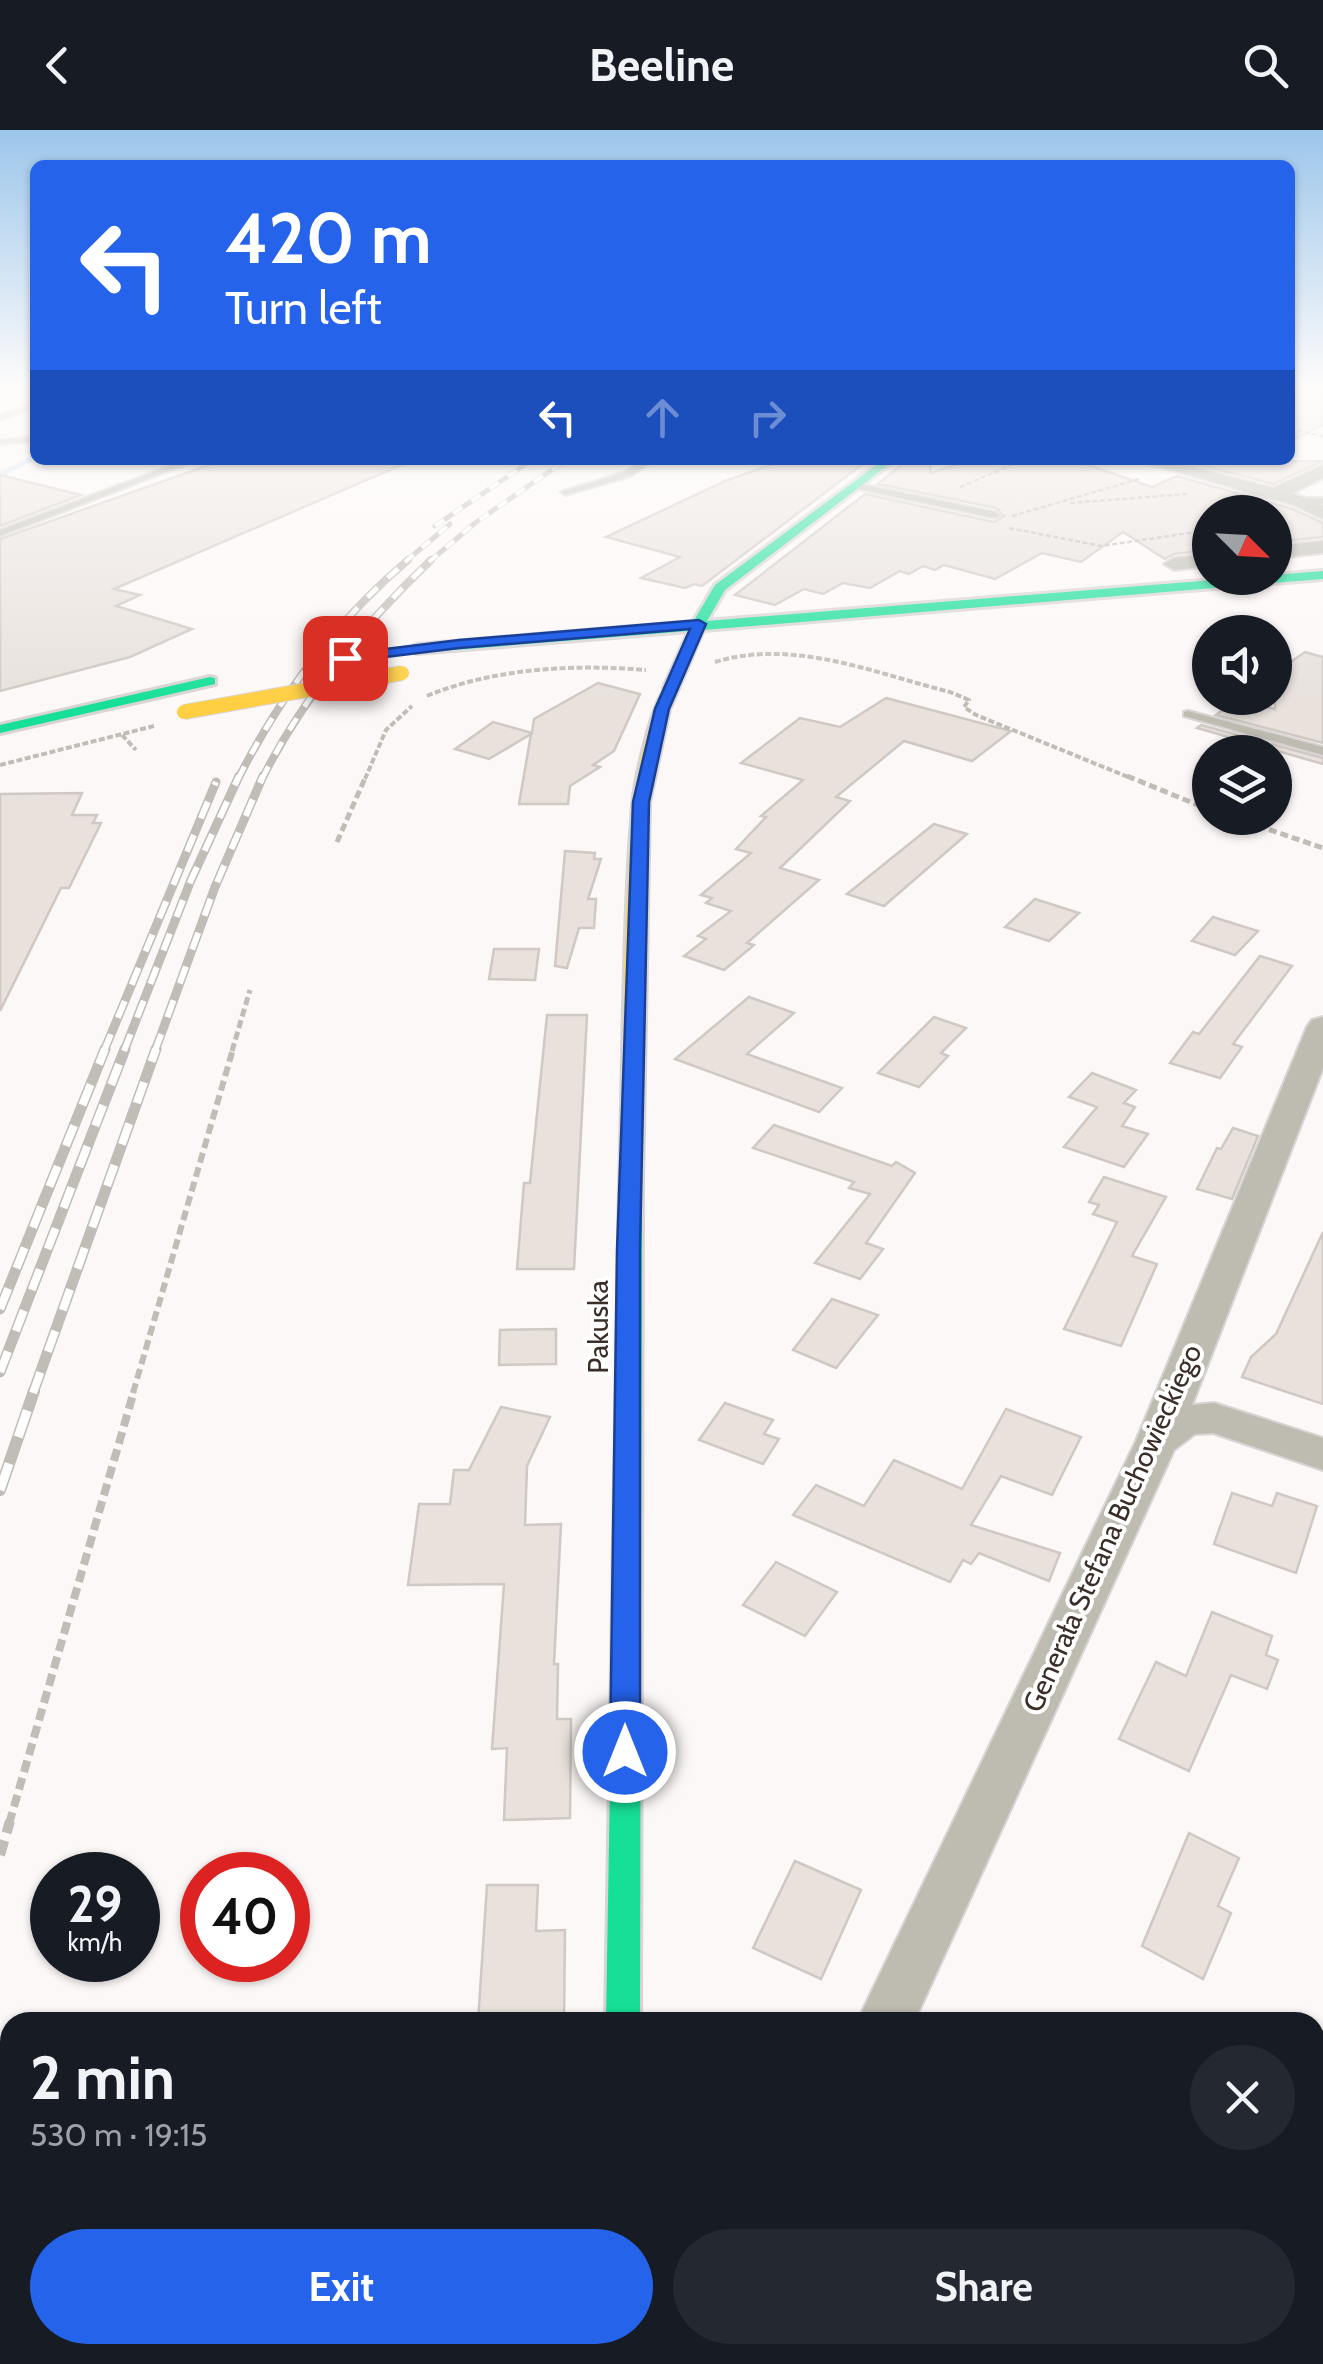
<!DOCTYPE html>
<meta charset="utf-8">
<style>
body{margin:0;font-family:Cabin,sans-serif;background:#242831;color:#f1f3f6;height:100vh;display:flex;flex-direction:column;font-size:38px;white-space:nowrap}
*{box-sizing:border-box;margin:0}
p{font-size:32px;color:#9ea1a6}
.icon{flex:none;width:55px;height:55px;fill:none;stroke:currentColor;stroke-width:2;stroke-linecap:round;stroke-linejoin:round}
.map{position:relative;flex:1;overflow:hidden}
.sheet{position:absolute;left:0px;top:1882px;width:1325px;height:352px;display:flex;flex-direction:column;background:#171b24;border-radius:30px 30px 0 0;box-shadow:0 2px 8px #0004}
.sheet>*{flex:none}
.banner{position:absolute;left:30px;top:30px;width:1265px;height:305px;border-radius:15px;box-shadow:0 2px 8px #0004;background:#2563eb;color:#fff;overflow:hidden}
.needle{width:65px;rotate:114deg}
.buttons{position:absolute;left:1192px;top:365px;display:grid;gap:20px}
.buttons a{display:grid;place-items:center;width:100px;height:100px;border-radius:50%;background:#171b24;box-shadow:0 2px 8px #0004;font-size:50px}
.speed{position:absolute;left:30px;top:1722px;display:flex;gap:20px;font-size:50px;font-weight:700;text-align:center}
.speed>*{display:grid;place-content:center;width:130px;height:130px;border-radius:50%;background:#171b24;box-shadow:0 2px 8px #0004;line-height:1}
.speed small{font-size:25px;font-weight:400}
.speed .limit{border:15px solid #d22;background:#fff;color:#111}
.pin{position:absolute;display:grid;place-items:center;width:85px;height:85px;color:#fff;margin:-42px;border-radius:20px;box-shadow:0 5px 15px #0006}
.me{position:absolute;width:110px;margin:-55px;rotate:0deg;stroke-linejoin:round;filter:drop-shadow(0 0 8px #0008)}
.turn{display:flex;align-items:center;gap:35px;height:210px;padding:0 30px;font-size:45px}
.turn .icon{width:130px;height:130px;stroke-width:2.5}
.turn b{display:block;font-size:70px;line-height:85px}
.lanes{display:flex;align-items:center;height:95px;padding:0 30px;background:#0003;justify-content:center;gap:50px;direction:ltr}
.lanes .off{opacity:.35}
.round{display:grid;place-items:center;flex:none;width:105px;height:105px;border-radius:52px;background:#242831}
.headline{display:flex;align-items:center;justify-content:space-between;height:170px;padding:0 30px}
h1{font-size:60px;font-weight:700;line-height:75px}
.primary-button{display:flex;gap:20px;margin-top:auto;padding:20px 30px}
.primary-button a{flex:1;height:115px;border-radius:60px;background:#2563eb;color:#fff;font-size:40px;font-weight:700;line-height:115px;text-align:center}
.primary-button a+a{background:#242831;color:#f1f3f6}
header{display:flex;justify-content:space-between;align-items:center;height:130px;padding:0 30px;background:#171b24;font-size:45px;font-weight:700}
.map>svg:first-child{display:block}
</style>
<header><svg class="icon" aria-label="back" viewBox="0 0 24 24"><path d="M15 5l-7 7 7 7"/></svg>Beeline<svg class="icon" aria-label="search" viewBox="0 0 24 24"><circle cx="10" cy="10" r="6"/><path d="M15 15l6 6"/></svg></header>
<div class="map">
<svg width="1323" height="2234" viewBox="0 0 1323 2234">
<rect width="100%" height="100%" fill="#fcf8f7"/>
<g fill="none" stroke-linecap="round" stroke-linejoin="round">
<polyline stroke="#cbe2ef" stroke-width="5" points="0,345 35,327"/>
</g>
<g fill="#e8e1dc" stroke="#cfc8c3" stroke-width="2.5">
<polygon points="1290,259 1323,259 1323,295 1290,311"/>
<polygon points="223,330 413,330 114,459 140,465 116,476 192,499 130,527 0,561 0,409"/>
<polygon points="785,330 868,330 702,456 694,454 685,458 641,448 680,427 606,407 725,351"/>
<polygon points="907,330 929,330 931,343 971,330 1074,330 1152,357 1177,346 1293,379 1323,393 1323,407 1275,412 1275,382 1210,382 1210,420 1174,424 1165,429 1123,402 1081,432 1042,423 995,449 944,435 935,440 923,436 909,444 900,441 870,458 843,453 823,464 804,459 775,475 735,465 865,364 994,392 1004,386 996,378 878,354"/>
<polygon points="1211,330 1226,332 1323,331 1273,354 1200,335"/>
<polygon points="0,345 81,365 0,396"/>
<polygon points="1305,522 1323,527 1323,613 1216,585 1238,569 1275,579 1275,543"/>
<polygon points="598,553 640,564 614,621 593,635 600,637 570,656 568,674 519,674 531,604 489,629 455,619 493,592 532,603 534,589"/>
<polygon points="886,568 1011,601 972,631 904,611 836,667 850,671 780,738 819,750 747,813 754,815 724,840 684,826 706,809 698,806 731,781 706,773 712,768 701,765 751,723 736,719 766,687 761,686 803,650 741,633 800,588 840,597"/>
<polygon points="1201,595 1323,628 1323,634 1197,598"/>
<polygon points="82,663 72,685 97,685 93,693 101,693 69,758 61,758 0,881 0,664"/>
<polygon points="934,694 967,704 884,776 847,764"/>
<polygon points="565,721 595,723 594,729 601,729 588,769 596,769 594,798 579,798 567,838 555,836"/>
<polygon points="1035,769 1079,783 1049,811 1005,797"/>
<polygon points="1213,787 1258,801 1235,825 1192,811"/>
<polygon points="494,819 539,819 535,850 489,849"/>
<polygon points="1260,826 1292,836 1233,914 1242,917 1220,948 1170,933 1193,902 1199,904"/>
<polygon points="749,867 794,883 747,924 842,958 819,982 675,929"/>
<polygon points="547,885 587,885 574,1139 517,1139 524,1053 530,1053"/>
<polygon points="934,887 966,898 941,923 948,926 919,957 878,943"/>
<polygon points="1092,943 1136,960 1124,973 1135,977 1122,996 1148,1004 1124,1037 1064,1017 1097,977 1069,967"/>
<polygon points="774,995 892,1036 896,1032 915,1043 866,1113 883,1119 860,1149 815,1133 870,1064 849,1058 854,1052 753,1018"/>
<polygon points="1233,998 1258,1006 1232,1069 1197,1059 1217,1018 1221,1019"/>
<polygon points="1104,1047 1166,1067 1132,1126 1157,1134 1121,1216 1064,1199 1117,1092 1093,1084 1099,1075 1089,1072"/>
<polygon points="1323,1102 1323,1274 1242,1247 1251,1227 1276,1204"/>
<polygon points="832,1169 878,1185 836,1238 793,1220"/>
<polygon points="556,1199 556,1234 499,1235 500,1200"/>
<polygon points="725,1273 773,1290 764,1304 779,1309 763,1334 699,1310"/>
<polygon points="501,1277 550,1287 527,1336 525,1395 561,1394 554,1534 558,1534 557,1589 571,1589 570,1688 504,1690 507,1618 492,1619 504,1454 408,1455 419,1374 450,1374 454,1340 469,1340"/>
<polygon points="1006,1279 1081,1307 1052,1365 1001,1346 971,1395 1060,1423 1049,1451 979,1423 971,1434 963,1430 950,1452 793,1385 816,1355 864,1376 894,1330 962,1359"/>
<polygon points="1232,1363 1272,1376 1277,1363 1317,1376 1296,1443 1214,1414"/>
<polygon points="776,1432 837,1462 805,1506 743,1475"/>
<polygon points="1212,1482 1272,1506 1266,1525 1278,1530 1267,1559 1231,1545 1189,1641 1119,1609 1156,1532 1186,1546"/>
<polygon points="1189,1703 1239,1728 1218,1776 1231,1783 1203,1849 1142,1816"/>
<polygon points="795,1731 861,1760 821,1849 753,1818"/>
<polygon points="487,1755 538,1755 536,1801 565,1800 564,1892 478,1892"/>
</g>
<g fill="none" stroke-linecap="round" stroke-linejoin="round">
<defs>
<g id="lane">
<polygon points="35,273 35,278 0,290 0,285"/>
<polygon points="35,307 35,311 0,314 0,310"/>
<polygon points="185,330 197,330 0,406 0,400"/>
<polygon points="644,330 654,330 631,346 565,365 561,362 625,342"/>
<polygon points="856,353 995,382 1000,385 995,388 853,358"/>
<polygon points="1323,368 1323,374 1301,374 1297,371 1301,368"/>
<polygon points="1188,581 1323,617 1323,625 1184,586 1184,582"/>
<polygon points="1049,2225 1090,2225 1094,2234 1053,2234"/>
</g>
<g id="street">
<polygon points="1136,330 1166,330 1273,358 1323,335 1323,348 1293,363 1323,375 1323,389 1294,375"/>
<polygon points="1323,411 1323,423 1275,428 1275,416"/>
<polygon points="1210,424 1210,436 1174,440 1164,434 1174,428"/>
<polygon points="1323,887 1323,938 1192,1275 1214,1273 1323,1308 1323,1340 1213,1303 1195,1304 1174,1320 914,1892 857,1892 1136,1311 1307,897 1312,890"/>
</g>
<g id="fast">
<polygon points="883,330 895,330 725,460 707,491 1323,441 1323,449 703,500 678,558 671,562 664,558 689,501 416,523 409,519 416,515 693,492 715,455"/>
<polygon points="210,547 215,548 215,554 0,603 0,595"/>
<polygon points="631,1047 642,1054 640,1892 606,1892 620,1054"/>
<rect x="606" y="2225" width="38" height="9"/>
</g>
<path id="slow" d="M 671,554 L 678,558 L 669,579 L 649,672 L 642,1054 L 631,1061 L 620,1054 C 624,928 623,801 633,676 C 635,653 653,563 671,554 Z"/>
</defs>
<use href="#lane" stroke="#d8d4d3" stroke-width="4"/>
<use href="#street" stroke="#d8d4d3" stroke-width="4"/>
<use href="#fast" stroke="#d8d4d3" stroke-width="6"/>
<use href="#slow" stroke="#d8d4d3" stroke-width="6"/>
<g stroke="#c0bdb6" stroke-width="2.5" stroke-dasharray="5 2.5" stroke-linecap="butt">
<polyline points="1290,299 1323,306"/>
<polyline points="960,357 1023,330"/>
<polyline points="1070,373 1187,364"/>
<polyline points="1012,386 1139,349"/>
<polyline points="1009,398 1101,416 1210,400"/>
</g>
<g stroke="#c0bdb6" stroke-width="4" stroke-dasharray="6 2.5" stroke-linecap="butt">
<path d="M 715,532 C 793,508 874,543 950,562 L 969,570 L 964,577 L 976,585 L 1133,649"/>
<path d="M 427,566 C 493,538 575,534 646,540"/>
<polyline points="122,605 136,620"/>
<polyline points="0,635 154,596"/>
<polyline points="365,649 386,600 412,576"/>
</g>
<g stroke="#c0bdb6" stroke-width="5" stroke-dasharray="8 4" stroke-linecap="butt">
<polyline points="1127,646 1210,680"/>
<polyline points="1235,688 1323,718"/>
<polyline points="337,712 366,646"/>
<polyline points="232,921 250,860"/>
</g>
<polyline stroke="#c0bdb6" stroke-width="6" stroke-dasharray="10 5" stroke-linecap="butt" points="133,1263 233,919"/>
<polyline stroke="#c0bdb6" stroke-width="8" stroke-dasharray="12 6" stroke-linecap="butt" points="9,1694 134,1261"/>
<g stroke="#c0bdb6" stroke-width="10" stroke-dasharray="15 8" stroke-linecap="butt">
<polyline points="0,1725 10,1691"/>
<polyline points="1127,2225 1142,2234"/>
</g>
<use href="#lane" fill="#bebcb1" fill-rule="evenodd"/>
<use href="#street" fill="#bebcb1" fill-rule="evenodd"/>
<use href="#fast" fill="#16e098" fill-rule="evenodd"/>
<use href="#slow" fill="#ffcf43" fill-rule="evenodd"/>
<defs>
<g id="rail-far4">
<polyline points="435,396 532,330"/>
<polyline points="405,432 450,394"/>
<polyline points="429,432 475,393 566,330"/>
</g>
<g id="rail-far3">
<path d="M 238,649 C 280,566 337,490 408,430"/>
<path d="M 262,649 C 304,565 364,494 431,430"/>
</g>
<g id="rail-far2">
<polyline points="104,921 216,652"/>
<polyline points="124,921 191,750 239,646"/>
<polyline points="155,921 215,757 263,646"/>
</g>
<g id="rail-far1">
<polyline points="0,1179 105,919"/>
<polyline points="0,1242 125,919"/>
<polyline points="33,1263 156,919"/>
</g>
<polyline id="rail" points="0,1360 34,1261"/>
</defs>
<use href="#rail-far4" stroke="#c0bcb6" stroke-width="5"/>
<use href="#rail-far3" stroke="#c0bcb6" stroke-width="8"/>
<use href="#rail-far2" stroke="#c0bcb6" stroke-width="9"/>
<use href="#rail-far1" stroke="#c0bcb6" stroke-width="11"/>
<use href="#rail" stroke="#c0bcb6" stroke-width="12"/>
<use href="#rail-far4" stroke="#fff" stroke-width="4" stroke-dasharray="11" stroke-linecap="butt"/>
<use href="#rail-far3" stroke="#fff" stroke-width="5" stroke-dasharray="14" stroke-linecap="butt"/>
<use href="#rail-far2" stroke="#fff" stroke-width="6" stroke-dasharray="18" stroke-linecap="butt"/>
<use href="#rail-far1" stroke="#fff" stroke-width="8" stroke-dasharray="22" stroke-linecap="butt"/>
<use href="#rail" stroke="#fff" stroke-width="9" stroke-dasharray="28" stroke-linecap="butt"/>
<defs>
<polyline id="slow-bridge" points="184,582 402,543"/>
</defs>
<use href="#slow-bridge" stroke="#d8d4d3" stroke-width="16" stroke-linecap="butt"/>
<use href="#slow-bridge" stroke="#ffcf43" stroke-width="14"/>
</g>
<linearGradient id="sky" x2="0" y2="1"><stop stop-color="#9cc6eb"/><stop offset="0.45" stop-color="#fefcfb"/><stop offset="1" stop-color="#fefcfb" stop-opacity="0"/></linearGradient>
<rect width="1323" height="572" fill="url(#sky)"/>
<polygon fill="#2563eb" stroke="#184099" stroke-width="2.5" points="699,490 706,494 669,579 649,672 640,1120 640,1622 635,1631 625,1635 614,1631 610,1622 617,1120 633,672 655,579 690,499 459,518 345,532 338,528 345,524 459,510"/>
<g text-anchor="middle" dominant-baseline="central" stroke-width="8" stroke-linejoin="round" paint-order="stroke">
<g font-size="28" fill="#3b2e28" stroke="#fff">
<text transform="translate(598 1197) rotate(-90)">Pakuska</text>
<text transform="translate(1112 1398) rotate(-66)">Generała Stefana Buchowieckiego</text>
</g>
</g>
</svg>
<div class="buttons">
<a><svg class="needle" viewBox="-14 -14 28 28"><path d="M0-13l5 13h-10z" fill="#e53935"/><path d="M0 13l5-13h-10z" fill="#9ea1a6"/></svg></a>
<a><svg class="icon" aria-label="sound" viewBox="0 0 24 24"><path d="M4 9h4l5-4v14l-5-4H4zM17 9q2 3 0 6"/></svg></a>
<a><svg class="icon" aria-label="layers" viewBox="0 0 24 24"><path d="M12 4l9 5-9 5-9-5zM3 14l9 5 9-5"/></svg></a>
</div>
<div class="speed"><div>29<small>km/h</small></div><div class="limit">40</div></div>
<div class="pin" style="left:345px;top:528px;background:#d93025"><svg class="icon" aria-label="arrive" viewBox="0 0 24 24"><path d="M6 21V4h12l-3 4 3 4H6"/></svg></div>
<svg class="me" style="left:625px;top:1622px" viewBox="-20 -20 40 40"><circle r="17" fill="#2563eb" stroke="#fff" stroke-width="3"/><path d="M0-11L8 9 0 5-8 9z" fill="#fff"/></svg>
<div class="banner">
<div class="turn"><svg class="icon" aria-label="left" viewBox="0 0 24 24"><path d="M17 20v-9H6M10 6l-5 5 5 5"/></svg><div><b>420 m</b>Turn left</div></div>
<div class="lanes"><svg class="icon" aria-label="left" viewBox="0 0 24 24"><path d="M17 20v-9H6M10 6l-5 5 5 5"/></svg><svg class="icon off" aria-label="ahead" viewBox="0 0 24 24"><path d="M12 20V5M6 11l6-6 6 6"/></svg><svg class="icon off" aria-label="right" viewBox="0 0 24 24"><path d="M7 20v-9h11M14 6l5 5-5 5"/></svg></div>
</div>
<section class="sheet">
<div class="headline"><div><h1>2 min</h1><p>530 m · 19:15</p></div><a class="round"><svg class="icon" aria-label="close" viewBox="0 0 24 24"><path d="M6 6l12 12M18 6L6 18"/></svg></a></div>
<div class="primary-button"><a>Exit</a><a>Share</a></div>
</section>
</div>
